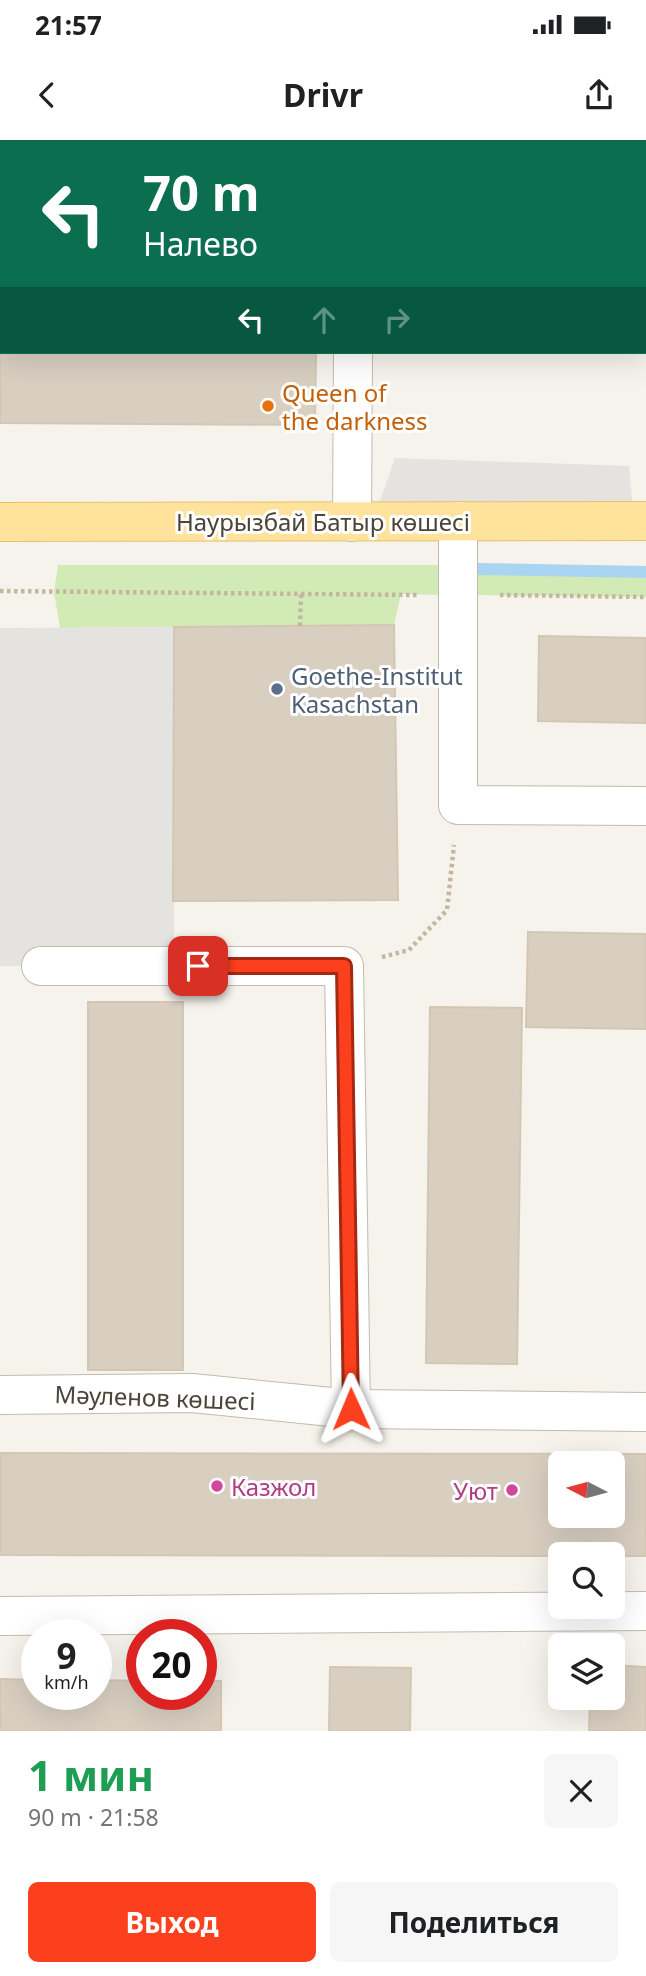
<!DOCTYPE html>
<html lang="ru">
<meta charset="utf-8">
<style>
body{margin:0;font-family:"Noto Sans",sans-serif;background:#f6f6f6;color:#202124;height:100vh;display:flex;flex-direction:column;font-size:26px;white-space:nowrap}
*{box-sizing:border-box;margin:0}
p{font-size:23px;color:#757577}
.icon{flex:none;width:38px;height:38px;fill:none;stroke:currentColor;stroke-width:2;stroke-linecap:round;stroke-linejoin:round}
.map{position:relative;height:1591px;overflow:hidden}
.side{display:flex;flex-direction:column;background:#fff;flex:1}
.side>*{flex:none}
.hud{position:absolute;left:0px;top:0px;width:648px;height:214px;box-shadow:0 7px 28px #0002;background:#0b6e4f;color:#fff;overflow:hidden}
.needle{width:46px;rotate:276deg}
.buttons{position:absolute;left:548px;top:1311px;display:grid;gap:14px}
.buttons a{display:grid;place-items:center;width:77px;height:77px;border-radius:10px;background:#fff;box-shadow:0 7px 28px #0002;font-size:35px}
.speed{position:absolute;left:21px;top:1479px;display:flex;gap:14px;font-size:35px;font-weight:700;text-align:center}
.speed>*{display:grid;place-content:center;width:91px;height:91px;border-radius:50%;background:#fff;box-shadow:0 7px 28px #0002;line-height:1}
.speed small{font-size:18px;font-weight:400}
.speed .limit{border:10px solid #d22;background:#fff;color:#111}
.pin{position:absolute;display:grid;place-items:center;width:60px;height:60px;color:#fff;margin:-30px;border-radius:14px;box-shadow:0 4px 10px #0006}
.me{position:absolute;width:77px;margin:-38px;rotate:359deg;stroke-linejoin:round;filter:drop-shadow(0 0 5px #0008)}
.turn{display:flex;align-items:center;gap:24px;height:147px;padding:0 28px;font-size:32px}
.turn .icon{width:91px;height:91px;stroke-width:2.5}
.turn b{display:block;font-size:49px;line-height:60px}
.lanes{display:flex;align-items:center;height:66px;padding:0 28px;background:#0003;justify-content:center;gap:35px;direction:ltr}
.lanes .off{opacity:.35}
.round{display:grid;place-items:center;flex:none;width:74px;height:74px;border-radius:10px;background:#f6f6f6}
.headline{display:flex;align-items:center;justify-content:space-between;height:119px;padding:0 28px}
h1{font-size:42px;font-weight:700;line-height:52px;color:#1e9e55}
.cta{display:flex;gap:14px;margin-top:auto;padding:14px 28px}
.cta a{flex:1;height:80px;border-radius:10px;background:#fc3f1d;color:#fff;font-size:28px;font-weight:700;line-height:80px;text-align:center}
.cta a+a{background:#f6f6f6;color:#202124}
.status{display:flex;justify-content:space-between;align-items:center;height:49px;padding:0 35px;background:#fff;direction:ltr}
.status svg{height:19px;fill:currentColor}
header{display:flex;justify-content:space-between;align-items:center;height:91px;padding:0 28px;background:#fff;font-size:32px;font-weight:700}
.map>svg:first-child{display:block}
</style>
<div class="status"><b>21:57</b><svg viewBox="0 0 49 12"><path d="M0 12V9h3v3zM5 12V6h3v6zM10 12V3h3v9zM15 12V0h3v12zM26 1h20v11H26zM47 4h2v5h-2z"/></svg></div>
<header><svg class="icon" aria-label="back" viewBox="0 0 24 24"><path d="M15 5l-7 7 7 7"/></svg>Drivr<svg class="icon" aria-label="share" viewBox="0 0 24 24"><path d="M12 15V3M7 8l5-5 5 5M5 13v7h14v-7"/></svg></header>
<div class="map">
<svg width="646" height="1591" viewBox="0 0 646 1591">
<rect width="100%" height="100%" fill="#f6f3ec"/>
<g fill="#d2eab5">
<polygon points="58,425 439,425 443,455 401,454 394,485 60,488 54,452"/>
<polygon points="475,429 646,432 646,457 469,455"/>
</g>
<g fill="#e5e3e0">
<polygon points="395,318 629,326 634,381 373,381"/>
<polygon points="174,487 174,826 0,826 0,488"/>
</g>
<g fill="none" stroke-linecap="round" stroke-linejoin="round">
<polyline stroke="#a9d4f2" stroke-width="12" points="475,429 646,432"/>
</g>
<g fill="#d8cfc1" stroke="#d3c7b4" stroke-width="2" fill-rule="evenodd">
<polygon points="0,212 316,212 315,285 0,283"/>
<polygon points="394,485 398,760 173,761 174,487"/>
<polygon points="539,496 646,498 646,583 538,581"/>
<polygon points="528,792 646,794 646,889 526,887"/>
<rect x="88" y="862" width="95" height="368"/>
<polygon points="430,867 522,868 517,1224 426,1223"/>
<path d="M 0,1313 L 646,1314 L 646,1416 L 612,1416 L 612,1414 L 560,1414 L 560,1416 L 0,1415 ZM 560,1323 L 612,1323 L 612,1376 L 560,1376 Z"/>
<polygon points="612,1525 646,1527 646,1591 589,1591 590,1558 612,1558"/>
<polygon points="330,1527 411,1528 410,1591 329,1591"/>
<polygon points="0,1539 37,1540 37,1554 96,1554 96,1540 142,1541 142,1554 201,1554 201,1541 221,1541 221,1591 0,1591"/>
</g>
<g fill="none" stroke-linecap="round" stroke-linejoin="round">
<defs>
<g id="minor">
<polyline points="356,2 356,0"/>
<polyline points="458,381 458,665 646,666"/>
<polyline points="352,382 353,212"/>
<polyline points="41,826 344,826 351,1269"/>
<polyline points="0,1255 192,1253 351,1269 646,1272"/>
<polyline points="0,1476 646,1471"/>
</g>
<polyline id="major" points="0,382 646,381"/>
</defs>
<use href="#minor" stroke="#c2bbae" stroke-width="40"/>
<use href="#major" stroke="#e6c16a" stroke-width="40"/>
<g stroke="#c4b79f" stroke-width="4.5" stroke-dasharray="3.5 3.5" stroke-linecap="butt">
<polyline points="0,451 418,455"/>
<polyline points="500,455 646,457"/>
<polyline points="300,486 301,454"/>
<polyline points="382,817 409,810 447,770 454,705"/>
</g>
<use href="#minor" stroke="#fff" stroke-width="38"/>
<use href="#major" stroke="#ffe39c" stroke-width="38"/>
</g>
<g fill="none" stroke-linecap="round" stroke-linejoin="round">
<defs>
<polyline id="route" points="198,826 344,826 351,1269"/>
</defs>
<use href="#route" stroke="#a42913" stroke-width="18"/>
<use href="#route" stroke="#fc3f1d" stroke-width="12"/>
</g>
<circle fill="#e8710a" stroke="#fff" stroke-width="2.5" cx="268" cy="266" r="7"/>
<circle fill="#5c6f8a" stroke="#fff" stroke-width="2.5" cx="277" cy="549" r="7"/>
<g fill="#d1479c" stroke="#fff" stroke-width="2.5">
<circle cx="217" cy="1346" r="7"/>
<circle cx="512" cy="1350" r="7"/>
</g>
<g text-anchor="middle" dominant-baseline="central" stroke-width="6" stroke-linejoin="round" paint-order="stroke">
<g font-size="24" fill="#c56008" stroke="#fff" text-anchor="start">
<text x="282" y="252">Queen of<tspan x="282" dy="28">the darkness</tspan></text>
</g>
<g font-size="24" fill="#4b4439" stroke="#fff">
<text x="323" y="381">Наурызбай Батыр көшесі</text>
<text transform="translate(155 1257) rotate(2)">Мәуленов көшесі</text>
</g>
<g font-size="24" fill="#4e5e75" stroke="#fff" text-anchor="start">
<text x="291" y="535">Goethe-Institut<tspan x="291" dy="28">Kasachstan</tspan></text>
</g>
<g font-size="24" fill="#b23c85" stroke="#fff" text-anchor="start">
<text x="231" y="1346">Казжол</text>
<text x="498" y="1350" text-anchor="end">Уют</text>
</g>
</g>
</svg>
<div class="buttons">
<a><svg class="needle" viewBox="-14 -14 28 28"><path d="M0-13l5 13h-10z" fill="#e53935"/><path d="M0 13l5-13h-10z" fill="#757577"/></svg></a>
<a><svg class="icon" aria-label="search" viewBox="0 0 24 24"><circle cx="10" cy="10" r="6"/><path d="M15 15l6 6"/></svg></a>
<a><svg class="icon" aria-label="layers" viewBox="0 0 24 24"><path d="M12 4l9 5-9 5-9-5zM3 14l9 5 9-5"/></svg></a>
</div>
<div class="speed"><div>9<small>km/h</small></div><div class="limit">20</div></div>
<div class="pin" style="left:198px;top:826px;background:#d93025"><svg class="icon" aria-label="arrive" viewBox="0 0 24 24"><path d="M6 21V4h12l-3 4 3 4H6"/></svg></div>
<svg class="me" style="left:351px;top:1269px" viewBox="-20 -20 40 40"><path d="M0-17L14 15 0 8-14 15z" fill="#fc3f1d" stroke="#fff" stroke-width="4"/></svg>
<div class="hud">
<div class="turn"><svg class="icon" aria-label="left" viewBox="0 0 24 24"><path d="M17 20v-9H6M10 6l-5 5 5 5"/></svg><div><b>70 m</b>Налево</div></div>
<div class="lanes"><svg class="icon" aria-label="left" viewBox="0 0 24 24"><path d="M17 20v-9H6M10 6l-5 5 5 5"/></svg><svg class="icon off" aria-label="ahead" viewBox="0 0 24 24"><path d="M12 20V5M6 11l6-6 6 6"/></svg><svg class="icon off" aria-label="right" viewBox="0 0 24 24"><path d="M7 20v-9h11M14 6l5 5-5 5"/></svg></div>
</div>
</div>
<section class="side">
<div class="headline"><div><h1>1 мин</h1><p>90 m · 21:58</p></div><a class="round"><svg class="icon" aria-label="close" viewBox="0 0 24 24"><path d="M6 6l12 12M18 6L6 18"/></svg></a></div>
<div class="cta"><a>Выход</a><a>Поделиться</a></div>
</section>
